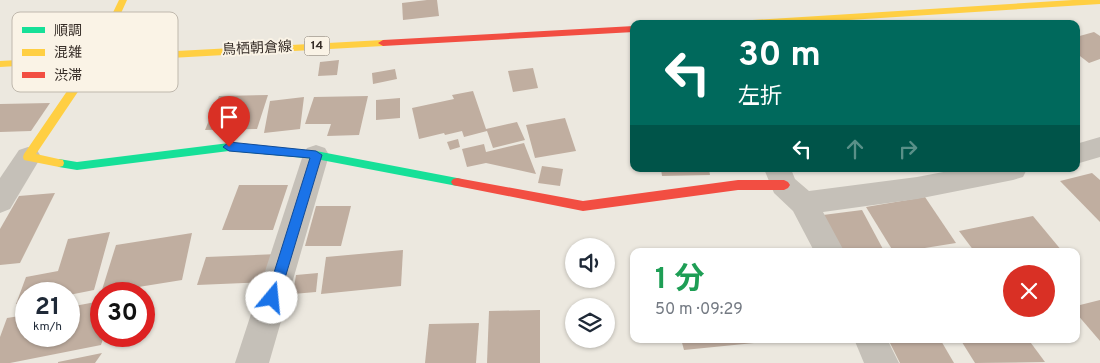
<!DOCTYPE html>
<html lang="ja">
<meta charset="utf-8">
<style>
body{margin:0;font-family:Overpass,"Noto Sans JP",sans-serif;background:#f6f6f7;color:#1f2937;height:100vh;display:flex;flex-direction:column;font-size:19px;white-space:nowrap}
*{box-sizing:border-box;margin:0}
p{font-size:16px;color:#747a83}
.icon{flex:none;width:28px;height:28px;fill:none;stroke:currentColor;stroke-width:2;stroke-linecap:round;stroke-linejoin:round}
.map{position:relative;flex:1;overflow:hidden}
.sheet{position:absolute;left:630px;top:248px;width:450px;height:95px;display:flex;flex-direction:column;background:#fff;border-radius:10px;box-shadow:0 1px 4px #0004}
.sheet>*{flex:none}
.guide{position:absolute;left:630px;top:20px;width:450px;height:152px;border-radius:10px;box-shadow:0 1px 4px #0004;background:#00695c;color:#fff;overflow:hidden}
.buttons{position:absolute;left:565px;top:238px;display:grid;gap:10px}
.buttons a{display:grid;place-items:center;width:50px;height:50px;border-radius:50%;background:#fff;box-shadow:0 1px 4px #0004;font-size:25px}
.speed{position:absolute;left:15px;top:282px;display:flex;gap:10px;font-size:25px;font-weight:700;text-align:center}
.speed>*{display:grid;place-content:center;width:65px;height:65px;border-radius:50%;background:#fff;box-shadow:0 1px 4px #0004;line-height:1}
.speed small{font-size:12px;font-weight:400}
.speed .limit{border:8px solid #d22;background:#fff;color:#111}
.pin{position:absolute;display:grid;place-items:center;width:42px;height:42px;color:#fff;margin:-51px -21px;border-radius:50% 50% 50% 0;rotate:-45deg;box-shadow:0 0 5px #0007}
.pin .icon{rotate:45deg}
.me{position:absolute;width:55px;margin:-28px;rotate:17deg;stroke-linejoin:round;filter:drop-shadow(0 0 4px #0008)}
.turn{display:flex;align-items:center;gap:18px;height:105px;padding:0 25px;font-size:22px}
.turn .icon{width:65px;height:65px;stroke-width:2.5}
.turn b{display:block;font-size:35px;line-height:42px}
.lanes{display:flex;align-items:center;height:48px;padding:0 25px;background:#0003;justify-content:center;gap:25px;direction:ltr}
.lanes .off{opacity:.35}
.round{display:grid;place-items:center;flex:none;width:52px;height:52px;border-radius:26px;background:#f6f6f7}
.overview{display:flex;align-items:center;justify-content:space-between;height:85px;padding:0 25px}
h1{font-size:30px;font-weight:700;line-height:38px;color:#1e9e55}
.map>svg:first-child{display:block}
</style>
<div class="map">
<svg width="1100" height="363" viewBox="0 0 1100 363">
<rect width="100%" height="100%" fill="#ece8df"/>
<g fill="#c0aea0">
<polygon points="427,0 437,0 439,16 403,20 402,3"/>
<polygon points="1094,32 1100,36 1100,59 1089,63 1076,53 1076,37"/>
<polygon points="339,60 337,75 318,76 320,62"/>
<polygon points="533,68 538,88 513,92 508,71"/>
<polygon points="395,69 397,79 373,84 372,73"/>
<polygon points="473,91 486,129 517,122 525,140 493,148 487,131 464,137 462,131 445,135 444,133 419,139 412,108 454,99 452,95"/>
<polygon points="268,95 257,129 205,130 219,96"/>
<polygon points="368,96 359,135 327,136 331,124 305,124 314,97"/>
<polygon points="304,97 300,129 264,133 270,101"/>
<polygon points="400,98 400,118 376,120 376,100"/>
<polygon points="50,103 31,131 0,132 0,104"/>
<polygon points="565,118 576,151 535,158 526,125"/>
<polygon points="458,139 460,147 450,150 447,142"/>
<polygon points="524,143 536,174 486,163 467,167 462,149 484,144 486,152"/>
<polygon points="542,166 563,169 560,186 538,183"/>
<polygon points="661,169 709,169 710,175 662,176"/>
<polygon points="1092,173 1100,180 1100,222 1060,181"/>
<polygon points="239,185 288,185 273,230 222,230"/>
<polygon points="55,193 20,263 0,265 0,229 19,196"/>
<polygon points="925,197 956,243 906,251 893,251 866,207"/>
<polygon points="316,206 351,206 341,246 305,246"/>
<polygon points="862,210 884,251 841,251 823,215"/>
<polygon points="1033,216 1062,251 974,251 959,231"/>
<polygon points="110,232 94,290 69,295 26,294 26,302 16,304 26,277 58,271 68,239"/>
<polygon points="192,233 182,280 101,293 116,245"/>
<polygon points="403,250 401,286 321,294 326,257"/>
<polygon points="278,254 271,282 197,285 206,257"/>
<polygon points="318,273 316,292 293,294 296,275"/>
<polygon points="1100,300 1100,341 1076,313 1076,306"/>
<polygon points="101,301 101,336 104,336 101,345 10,363 0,363 0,337 7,318 26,315 26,336 69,336 69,307"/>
<polygon points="540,310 540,363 487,363 489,311"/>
<polygon points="479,323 476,363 425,363 429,324"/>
<polygon points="681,339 772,339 773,341 684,350"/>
<polygon points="888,339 940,339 954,363 900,363"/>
<polygon points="960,339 1028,339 1045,362 975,363"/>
<polygon points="102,353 95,363 58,363 58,362"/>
</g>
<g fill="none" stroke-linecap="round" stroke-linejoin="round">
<g fill="#c5c0b8" fill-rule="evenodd">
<polygon points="1100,137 1100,157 1076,164 1076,144"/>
<polygon points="316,145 325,148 329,155 269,363 235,363 303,155 307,148"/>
<polygon points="28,147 37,150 41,157 10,209 0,213 0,178 19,150"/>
<polygon points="764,169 791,169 795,179 809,191 917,177 959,169 1027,169 1023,177 1013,180 917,199 823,212 844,251 814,251 793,211 774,193"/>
<polygon points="854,339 887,339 899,363 864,363"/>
</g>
<polygon fill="#16e098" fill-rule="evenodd" points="229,143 316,151 457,178 461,179 463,182 461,185 457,186 316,159 229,151 77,170 59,167 54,163 59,159 77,162"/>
<g fill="#ffcf43" fill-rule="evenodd">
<polygon points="119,0 127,0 102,55 383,40 388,43 383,46 98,62 36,154 63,160 64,163 63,166 59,167 24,160 23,157 24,154 87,62 0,67 0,61 92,56"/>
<polygon points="1073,0 1100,0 1100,4 786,24 733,24 737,21"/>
</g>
<g fill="#f24e42" fill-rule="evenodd">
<polygon points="634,26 634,32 383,46 378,43 383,40"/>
<polygon points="457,178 583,201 738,180 784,180 788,182 790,185 788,188 784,190 738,190 583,211 457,186 453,185 451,182 453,179"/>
</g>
</g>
<polygon fill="#1a73e8" stroke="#114b97" points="229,142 316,151 322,155 279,298 277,302 272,304 268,302 266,298 310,158 229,151 223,147"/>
<g text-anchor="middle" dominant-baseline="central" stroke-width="4" stroke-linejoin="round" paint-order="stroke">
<rect fill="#faf3e6" stroke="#716860" stroke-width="1" x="304.5" y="36.5" width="25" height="19" rx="4"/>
<g font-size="12" font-weight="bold" fill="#362d27">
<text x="317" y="46">14</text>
</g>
<g font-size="14" fill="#362d27" stroke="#faf3e6">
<text transform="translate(257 49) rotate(-3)">鳥栖朝倉線</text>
</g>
</g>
<rect x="12" y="12" width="166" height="80" rx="8" fill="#faf3e6" stroke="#bfb8ad" stroke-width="1"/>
<rect x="22" y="27" width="23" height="6" fill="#16e098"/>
<rect x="22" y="49" width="23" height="7" fill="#ffcf43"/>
<rect x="22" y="72" width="23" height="6" fill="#f24e42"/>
<g font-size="14" fill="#362d27">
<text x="54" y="35">順調</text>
<text x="54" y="57">混雑</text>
<text x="54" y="80">渋滞</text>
</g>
</svg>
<div class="buttons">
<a><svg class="icon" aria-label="sound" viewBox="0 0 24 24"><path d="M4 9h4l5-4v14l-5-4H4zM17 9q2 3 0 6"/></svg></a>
<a><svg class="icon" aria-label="layers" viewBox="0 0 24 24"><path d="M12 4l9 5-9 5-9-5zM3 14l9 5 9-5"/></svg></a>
</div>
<div class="speed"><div>21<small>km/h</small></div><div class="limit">30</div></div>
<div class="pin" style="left:229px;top:147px;background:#d93025"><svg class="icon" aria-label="arrive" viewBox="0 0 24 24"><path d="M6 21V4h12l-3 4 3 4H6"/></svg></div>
<svg class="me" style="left:272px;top:298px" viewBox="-20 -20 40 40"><circle r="19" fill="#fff"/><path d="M0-13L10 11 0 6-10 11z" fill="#1a73e8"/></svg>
<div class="guide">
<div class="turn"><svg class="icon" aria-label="left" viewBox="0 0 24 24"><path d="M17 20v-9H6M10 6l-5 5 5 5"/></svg><div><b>30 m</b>左折</div></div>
<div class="lanes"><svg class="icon" aria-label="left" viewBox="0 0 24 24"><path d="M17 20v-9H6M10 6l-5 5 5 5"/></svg><svg class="icon off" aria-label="ahead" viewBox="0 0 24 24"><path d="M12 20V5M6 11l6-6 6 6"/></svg><svg class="icon off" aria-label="right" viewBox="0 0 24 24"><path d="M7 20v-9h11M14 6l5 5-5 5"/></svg></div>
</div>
<section class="sheet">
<div class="overview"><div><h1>1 分</h1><p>50 m · 09:29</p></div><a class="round" style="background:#d93025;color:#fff"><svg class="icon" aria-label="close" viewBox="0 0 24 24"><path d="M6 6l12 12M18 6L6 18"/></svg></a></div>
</section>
</div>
